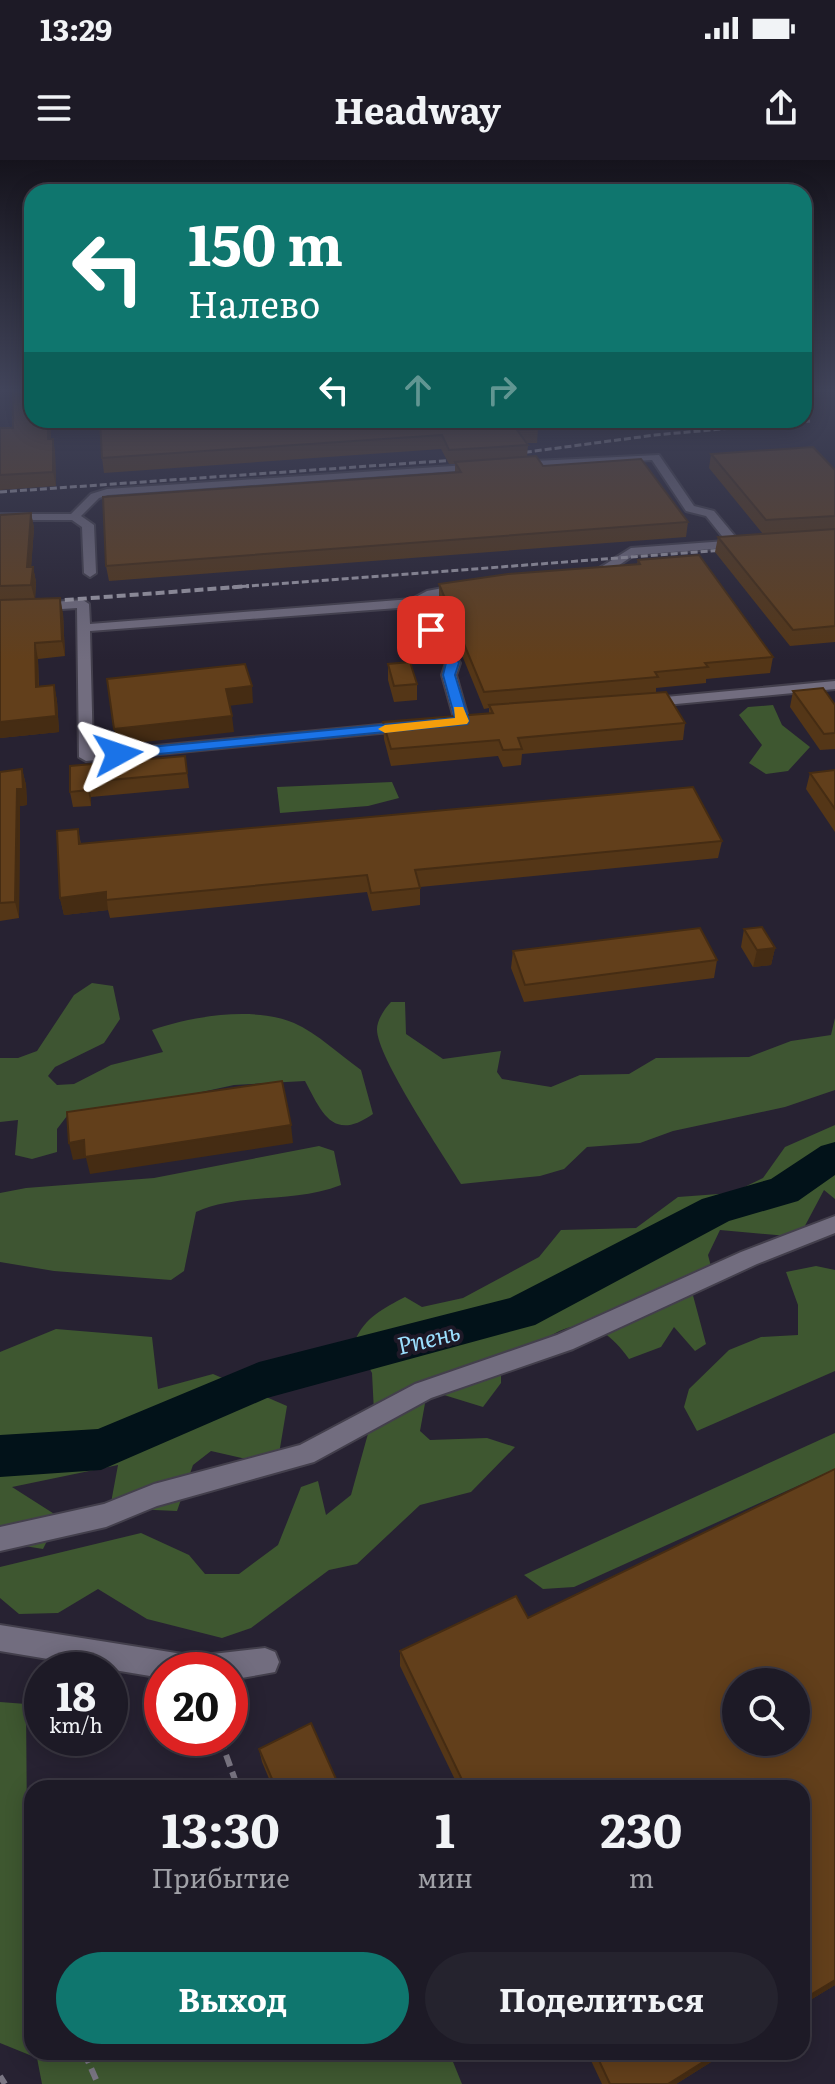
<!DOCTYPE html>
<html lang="ru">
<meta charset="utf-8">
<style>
body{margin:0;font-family:Literata,serif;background:#25232e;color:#f1f3f6;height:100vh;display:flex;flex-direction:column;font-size:30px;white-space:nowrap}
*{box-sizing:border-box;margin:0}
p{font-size:26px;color:#a0a1a7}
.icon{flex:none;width:44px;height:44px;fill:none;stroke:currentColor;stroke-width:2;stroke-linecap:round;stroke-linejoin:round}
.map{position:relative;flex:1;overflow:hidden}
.side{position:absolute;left:24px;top:1620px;width:786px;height:280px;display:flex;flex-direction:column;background:#1d1a26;border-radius:24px;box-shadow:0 4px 20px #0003,0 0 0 2px #3b3843}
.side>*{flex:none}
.top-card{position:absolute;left:24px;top:24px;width:788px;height:244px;border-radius:24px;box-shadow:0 4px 20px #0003,0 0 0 2px #3b3843;background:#0f766e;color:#fff;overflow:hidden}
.fabs{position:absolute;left:722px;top:1508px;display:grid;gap:16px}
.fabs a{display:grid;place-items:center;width:88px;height:88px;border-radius:50%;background:#1d1a26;box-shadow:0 4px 20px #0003,0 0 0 2px #3b3843;font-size:40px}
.speed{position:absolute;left:24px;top:1492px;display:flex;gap:16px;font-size:40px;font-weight:700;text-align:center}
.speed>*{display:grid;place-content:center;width:104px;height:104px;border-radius:50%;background:#1d1a26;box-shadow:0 4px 20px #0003,0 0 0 2px #3b3843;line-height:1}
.speed small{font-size:20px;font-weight:400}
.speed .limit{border:12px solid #d22;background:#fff;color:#111}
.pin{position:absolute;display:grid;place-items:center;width:68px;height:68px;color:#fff;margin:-34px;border-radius:16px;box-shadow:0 4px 12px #0006}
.me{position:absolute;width:88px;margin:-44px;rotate:85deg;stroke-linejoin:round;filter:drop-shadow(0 0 6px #0008)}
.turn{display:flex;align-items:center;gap:28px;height:168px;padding:0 32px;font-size:36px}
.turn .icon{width:104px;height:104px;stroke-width:2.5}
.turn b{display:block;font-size:56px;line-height:68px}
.lanes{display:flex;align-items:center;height:76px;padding:0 32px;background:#0003;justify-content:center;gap:40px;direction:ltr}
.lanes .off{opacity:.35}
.eta{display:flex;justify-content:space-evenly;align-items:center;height:136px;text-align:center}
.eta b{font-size:48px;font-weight:700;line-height:56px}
.action{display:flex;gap:16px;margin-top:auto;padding:16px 32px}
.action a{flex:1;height:92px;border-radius:48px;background:#0f766e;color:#fff;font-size:32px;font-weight:700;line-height:92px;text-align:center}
.action a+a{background:#25232e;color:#f1f3f6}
.status{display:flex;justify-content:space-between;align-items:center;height:56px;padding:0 40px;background:#1d1a26;direction:ltr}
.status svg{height:22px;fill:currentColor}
header{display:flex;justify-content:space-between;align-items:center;height:104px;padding:0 32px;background:#1d1a26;font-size:36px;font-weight:700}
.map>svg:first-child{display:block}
</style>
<div class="status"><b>13:29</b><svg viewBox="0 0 49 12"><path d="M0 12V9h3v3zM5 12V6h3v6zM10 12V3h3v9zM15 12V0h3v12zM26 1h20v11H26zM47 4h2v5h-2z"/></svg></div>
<header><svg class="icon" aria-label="menu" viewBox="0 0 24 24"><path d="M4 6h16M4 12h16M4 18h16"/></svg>Headway<svg class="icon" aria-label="share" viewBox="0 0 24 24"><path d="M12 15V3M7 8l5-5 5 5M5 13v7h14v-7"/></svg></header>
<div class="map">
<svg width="835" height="1924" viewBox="0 0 835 1924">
<rect width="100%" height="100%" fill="#272232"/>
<g fill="#3e5532">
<path d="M 92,823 L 113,826 L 120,859 L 104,883 L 55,907 L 48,916 L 57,925 L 74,924 L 111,905 L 163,892 L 152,870 C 192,856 254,846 294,863 C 317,873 340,895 361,910 L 373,954 C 333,982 322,953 305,921 L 234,925 L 114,951 L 67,956 L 57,969 L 57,992 L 32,999 L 15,995 L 18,960 L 0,962 L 0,898 L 18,898 L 37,891 L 74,835 Z"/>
<path d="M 391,842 L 405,842 L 406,874 L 443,899 L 501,891 L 497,912 L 502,919 L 551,927 L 580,915 L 629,914 L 656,898 L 749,897 L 791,881 L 831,875 L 835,858 L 835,930 L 785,947 L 673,971 L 640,983 L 587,987 L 564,1009 L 540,1016 L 461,1024 C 444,996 376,896 377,869 C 377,860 385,848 391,842 Z"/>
<path d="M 319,986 L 334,991 L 341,1025 C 293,1044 241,1032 196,1052 L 184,1111 L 171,1120 L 54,1111 L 0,1102 L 0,1033 L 26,1028 L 154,1018 Z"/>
</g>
<g fill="#3e5730">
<polygon points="773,545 782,565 810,587 788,611 766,614 749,603 762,585 739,555 748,547"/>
<polygon points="392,622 399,638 368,646 280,653 277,627"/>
<path d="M 835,965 L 835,1039 L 824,1030 L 799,1077 L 720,1070 L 708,1095 L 714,1118 L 691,1128 L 706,1184 L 695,1191 L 674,1167 L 661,1187 L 629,1199 C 583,1135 551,1178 501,1209 L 501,1223 L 483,1247 L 444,1235 L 426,1238 L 420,1271 L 430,1280 L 487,1278 L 515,1287 L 471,1332 L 420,1345 L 357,1404 L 329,1410 L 251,1468 L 222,1478 L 147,1459 L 98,1429 L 58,1453 L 19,1454 L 0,1438 L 0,1407 L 141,1373 L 189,1395 L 205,1414 L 239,1414 L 278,1385 L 301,1327 L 318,1321 L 326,1355 L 351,1335 L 374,1252 L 372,1213 L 355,1181 C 364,1158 384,1148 405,1137 L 422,1147 L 463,1138 L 539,1097 L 561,1070 L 636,1068 L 678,1037 L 732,1033 L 763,1018 L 785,987 Z"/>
<polygon points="816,1106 835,1110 835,1211 697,1271 684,1247 689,1229 729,1190 761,1177 798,1175 798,1145 786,1112"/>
<polygon points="56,1169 152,1177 158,1229 213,1214 287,1246 277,1306 211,1291 193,1305 177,1351 110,1348 118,1305 12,1327 59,1357 43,1389 0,1382 0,1192"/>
<polygon points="835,1273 835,1309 574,1427 543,1429 524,1415"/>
<polygon points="0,1542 26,1544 28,1793 32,1795 32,1892 449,1892 462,1924 42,1924 37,1898 0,1883"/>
</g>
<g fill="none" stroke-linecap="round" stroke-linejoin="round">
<polygon fill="#021219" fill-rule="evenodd" points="835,982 835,1015 798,1041 729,1061 535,1165 267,1238 101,1310 0,1317 0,1275 98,1269 259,1202 510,1138 702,1039 771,1019 821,986"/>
<defs>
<g id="minor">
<polygon points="659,295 694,346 714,351 739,381 739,387 634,395 600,418 583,419 583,413 593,412 631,388 726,381 706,356 686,351 652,300 514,308 509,305 514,302"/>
<polygon points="482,304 486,305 486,309 108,335 99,338 81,356 94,365 96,413 90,417 84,413 82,367 72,360 0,360 0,354 71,354 91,334 107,329"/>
<polygon points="464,424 470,428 468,431 435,437 422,444 460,503 456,515 469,561 467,564 443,567 436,563 454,558 442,515 446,503 411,447 90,471 93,592 411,562 418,566 411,570 86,601 79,597 77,448 0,453 0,445 83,440 89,444 90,464 412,439 427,431"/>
<polygon points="835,521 835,529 644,547 637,543 644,539"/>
<polygon points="835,1056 835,1073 757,1104 573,1189 431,1238 314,1302 157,1346 106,1367 0,1391 0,1367 104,1344 154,1324 300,1285 415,1224 557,1175 741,1092"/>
<polygon points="0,1465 195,1496 265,1488 275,1492 279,1502 275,1512 230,1520 230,1510 162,1510 162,1518 0,1491"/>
</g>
</defs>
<use href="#minor" stroke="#433f4c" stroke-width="4"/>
<g stroke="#797582" stroke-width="6" stroke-dasharray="12 6" stroke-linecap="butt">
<polyline points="220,1578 238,1628"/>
<polyline points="84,1892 98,1924"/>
<polyline points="0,1916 5,1924"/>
</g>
<use href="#minor" fill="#726d7f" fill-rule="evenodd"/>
<g stroke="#a09da9" stroke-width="3" stroke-dasharray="7 3" stroke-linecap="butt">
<polyline points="505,295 655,275 811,261"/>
<polyline points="0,332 470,299"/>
<polyline points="222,428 738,389"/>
</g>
<polyline stroke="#a09da9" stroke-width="4" stroke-dasharray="9 4" stroke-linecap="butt" points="0,445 249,426"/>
</g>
<g fill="#543617">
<polygon points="32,260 50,260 51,279 53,279 55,292 56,326 0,330 0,268 13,268"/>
<polygon points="538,269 537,283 527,283 528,285 527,297 543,306 688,362 686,377 109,421 106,406 455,312 455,304 449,304 441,289 104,313 102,298"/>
<polygon points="711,294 835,310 835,482 790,486 715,392 718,377 763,374 709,308"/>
<polygon points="31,353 34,368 31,407 33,407 36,422 35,439 63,453 65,496 38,499 39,526 54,525 57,541 59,572 0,578 0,355"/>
<polygon points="638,400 773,497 770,513 706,519 706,523 656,528 656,533 685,563 683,580 522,594 521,605 503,607 498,596 391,606 384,579 383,562 489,553 489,548 484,549 439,439 439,424 637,404"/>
<polygon points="388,504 417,524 417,540 394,542 388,520"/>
<polygon points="793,531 835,545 835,589 820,590 790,547"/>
<polygon points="185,596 189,628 91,637 91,646 73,647 70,632 70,606"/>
<polygon points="22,609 26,625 27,645 20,646 19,758 0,761 0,612"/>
<polygon points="835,610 835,672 806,629 810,613"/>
<polygon points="78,669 81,684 722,681 718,698 420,727 420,745 372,751 367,732 110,758 108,750 64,755 60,738"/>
<polygon points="744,769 775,788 771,805 753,807 741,787"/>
<polygon points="513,791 717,800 714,818 524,842 511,808"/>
<polygon points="835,1309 835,1825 802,1845 802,1628 459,1628 400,1506 400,1491 528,1458"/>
<polygon points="259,1589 340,1628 273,1628 262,1602"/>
<polygon points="587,1892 727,1892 676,1924 602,1924"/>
</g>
<g fill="#452c13">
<polygon points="48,260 50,260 51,293 48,279"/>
<polygon points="53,279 55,292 56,326 53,312"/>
<polygon points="31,353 34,368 30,423 27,407"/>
<polygon points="33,407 36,422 35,440 31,425"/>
<polygon points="60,438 63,453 65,496 62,481"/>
<polygon points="35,483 38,499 39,543 36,527"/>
<polygon points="54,525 57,541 59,572 0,578 0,562"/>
<polygon points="252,526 253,543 228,546 226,529"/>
<polygon points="232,556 234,572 117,585 114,569"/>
<polygon points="22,609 26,625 27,645 20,646 19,758 15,742 17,629"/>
<polygon points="88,622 91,637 91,646 88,630"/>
<polygon points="106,732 108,750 64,755 60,738"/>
<polygon points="775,788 771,805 753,807 757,790"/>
<polygon points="291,965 293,983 90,1014 86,998 73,1000 69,983 84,980"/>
<polygon points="835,1820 835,1825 802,1845 802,1840"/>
<polygon points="719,1892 727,1892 676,1924 668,1924"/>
</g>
<g fill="#623f1b" stroke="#452c13" stroke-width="2" fill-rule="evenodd">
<polygon points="13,231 32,231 32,260 48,260 48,279 53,279 53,312 0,315 0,268 13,268"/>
<polygon points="100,260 532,260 538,269 517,270 528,285 449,290 442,275 102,298"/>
<polygon points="813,287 835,310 835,356 766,360 711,294"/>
<polygon points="536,296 543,306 641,299 688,362 106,406 103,337 461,312 455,302"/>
<polygon points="31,353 27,407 33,407 31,425 0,426 0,355"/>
<polygon points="835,369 835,466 793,470 718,377"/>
<polygon points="699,395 773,497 705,503 708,507 655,512 658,517 484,532 439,424 508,414 640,404 638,400"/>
<polygon points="60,438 62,481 35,483 36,527 54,525 56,556 0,562 0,440"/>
<polygon points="410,502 417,524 394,526 388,504"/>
<polygon points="245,504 252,526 226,529 232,556 114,569 107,519"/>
<polygon points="823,528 835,545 835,573 824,574 793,531"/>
<polygon points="666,532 685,563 518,578 522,589 503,590 499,580 391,589 383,562 493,553 489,545"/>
<polygon points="185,596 187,613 88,622 88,630 70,632 70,606"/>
<polygon points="22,609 23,629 17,629 15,742 0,743 0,612"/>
<polygon points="835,610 835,649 810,613"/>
<polygon points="693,627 722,681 415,710 420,728 371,733 367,715 106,740 106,732 60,738 57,671 78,669 79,684"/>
<polygon points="762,767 775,788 757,790 744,769"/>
<polygon points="700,768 717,800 525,825 513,791"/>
<polygon points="282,921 291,965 85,997 84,980 69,983 67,952"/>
<path d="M 835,1309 L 835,1820 L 802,1840 L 802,1628 L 466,1628 L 400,1491 L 516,1436 L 528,1458 ZM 736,1522 L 796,1522 L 796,1582 L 736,1582 Z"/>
<polygon points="311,1563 340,1628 276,1628 259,1589"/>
<polygon points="595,1892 719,1892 668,1924 610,1924"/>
</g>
<linearGradient id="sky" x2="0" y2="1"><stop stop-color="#15131c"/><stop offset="0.46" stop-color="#41445a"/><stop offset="1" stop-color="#41445a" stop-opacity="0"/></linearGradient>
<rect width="835" height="500" fill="url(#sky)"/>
<polygon fill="#1a73e8" stroke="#114b97" stroke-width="2" points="431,467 435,468 459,503 455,515 469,561 467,564 118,598 111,594 118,590 455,558 443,515 446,503 425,470"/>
<polygon fill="#f59e0b" points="454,547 463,547 469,561 467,564 385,573 378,569 385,565 455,558"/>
<g text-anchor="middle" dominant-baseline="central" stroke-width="8" stroke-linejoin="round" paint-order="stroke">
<g font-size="24" font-style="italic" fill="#9cdffe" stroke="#1e1927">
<text transform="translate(428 1177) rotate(-14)">Рпень</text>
</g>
</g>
</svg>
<div class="fabs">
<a><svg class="icon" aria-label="search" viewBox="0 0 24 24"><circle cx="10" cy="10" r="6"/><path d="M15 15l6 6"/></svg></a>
</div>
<div class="speed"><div>18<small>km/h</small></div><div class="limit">20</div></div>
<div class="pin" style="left:431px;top:470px;background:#d93025"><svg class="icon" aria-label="arrive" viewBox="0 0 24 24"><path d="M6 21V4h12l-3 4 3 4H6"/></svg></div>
<svg class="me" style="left:118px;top:594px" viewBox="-20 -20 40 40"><path d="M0-17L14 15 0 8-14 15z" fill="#1a73e8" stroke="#fff" stroke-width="4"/></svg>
<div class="top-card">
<div class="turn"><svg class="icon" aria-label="left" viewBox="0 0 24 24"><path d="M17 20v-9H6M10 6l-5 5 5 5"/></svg><div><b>150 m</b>Налево</div></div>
<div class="lanes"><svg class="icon" aria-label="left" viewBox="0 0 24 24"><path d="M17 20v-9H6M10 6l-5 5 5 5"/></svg><svg class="icon off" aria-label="ahead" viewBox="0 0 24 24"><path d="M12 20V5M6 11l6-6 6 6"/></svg><svg class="icon off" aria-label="right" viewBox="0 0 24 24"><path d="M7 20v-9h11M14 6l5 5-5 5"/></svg></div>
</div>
<section class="side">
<div class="eta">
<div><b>13:30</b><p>Прибытие</p></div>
<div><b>1</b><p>мин</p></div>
<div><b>230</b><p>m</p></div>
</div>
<div class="action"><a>Выход</a><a>Поделиться</a></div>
</section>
</div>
